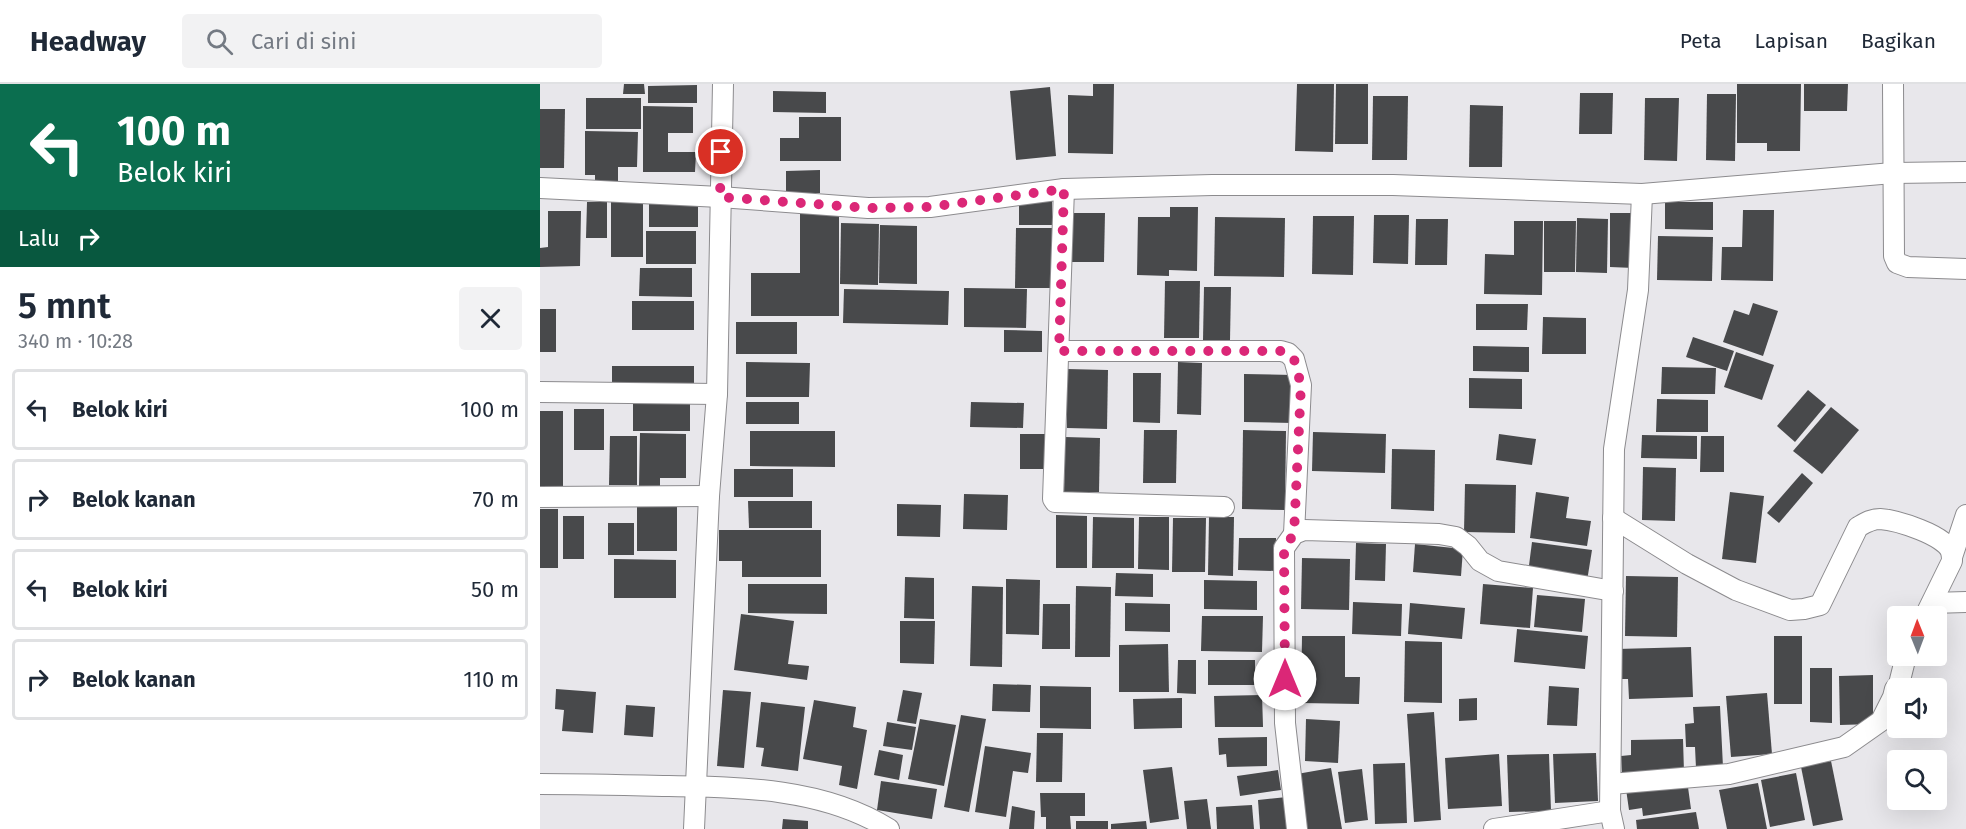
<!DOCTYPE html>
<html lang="id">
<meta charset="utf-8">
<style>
body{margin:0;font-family:"Fira Sans",sans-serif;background:#f2f2f3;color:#1f2937;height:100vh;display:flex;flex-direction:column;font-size:22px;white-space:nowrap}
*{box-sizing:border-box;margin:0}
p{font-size:20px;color:#747a83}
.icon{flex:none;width:33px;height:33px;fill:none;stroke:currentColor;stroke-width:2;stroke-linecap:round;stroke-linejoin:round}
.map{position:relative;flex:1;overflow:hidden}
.sheet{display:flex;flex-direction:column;background:#fff;width:540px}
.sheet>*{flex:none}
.guide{background:#0b6e4f;color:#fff;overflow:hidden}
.needle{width:39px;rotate:359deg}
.fabs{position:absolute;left:1347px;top:522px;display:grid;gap:12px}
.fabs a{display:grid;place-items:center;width:60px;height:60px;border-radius:6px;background:#fff;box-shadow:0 6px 24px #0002;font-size:30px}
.pin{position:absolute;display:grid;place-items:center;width:51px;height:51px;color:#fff;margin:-26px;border:3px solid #fff;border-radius:50%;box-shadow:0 2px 6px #0007}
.me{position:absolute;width:66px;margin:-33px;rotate:0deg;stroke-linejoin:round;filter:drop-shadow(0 0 4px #0008)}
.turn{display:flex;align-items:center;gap:21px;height:126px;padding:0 18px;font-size:27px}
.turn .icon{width:78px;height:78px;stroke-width:2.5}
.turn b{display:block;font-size:42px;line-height:51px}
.then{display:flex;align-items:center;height:57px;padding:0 18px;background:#0003;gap:12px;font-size:22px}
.round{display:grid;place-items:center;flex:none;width:63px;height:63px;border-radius:6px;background:#f2f2f3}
.headline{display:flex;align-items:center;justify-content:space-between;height:102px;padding:0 18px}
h1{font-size:36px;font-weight:600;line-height:45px}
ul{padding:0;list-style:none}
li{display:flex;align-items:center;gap:18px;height:81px;margin:0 12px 9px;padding:0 6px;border:3px solid #e0e1e3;border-radius:6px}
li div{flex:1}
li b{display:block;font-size:22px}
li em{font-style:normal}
header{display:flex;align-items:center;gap:36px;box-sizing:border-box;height:84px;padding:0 30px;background:#fff;border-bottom:2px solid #e0e1e3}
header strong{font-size:28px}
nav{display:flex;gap:33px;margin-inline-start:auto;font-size:21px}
.search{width:420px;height:54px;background:#f2f2f3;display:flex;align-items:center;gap:15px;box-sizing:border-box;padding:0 21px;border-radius:6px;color:#747a83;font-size:22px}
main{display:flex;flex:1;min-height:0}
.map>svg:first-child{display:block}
</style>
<header>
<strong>Headway</strong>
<div class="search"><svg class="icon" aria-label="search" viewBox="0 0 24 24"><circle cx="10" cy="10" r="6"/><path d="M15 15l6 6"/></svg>Cari di sini</div>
<nav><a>Peta</a><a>Lapisan</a><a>Bagikan</a></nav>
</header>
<main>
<section class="sheet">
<div class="guide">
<div class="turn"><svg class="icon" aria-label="left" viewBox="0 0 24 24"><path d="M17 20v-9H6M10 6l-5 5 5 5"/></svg><div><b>100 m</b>Belok kiri</div></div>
<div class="then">Lalu<svg class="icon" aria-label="right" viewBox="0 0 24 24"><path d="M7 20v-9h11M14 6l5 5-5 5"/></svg></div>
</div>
<div class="headline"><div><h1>5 mnt</h1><p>340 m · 10:28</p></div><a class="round"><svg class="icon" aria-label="close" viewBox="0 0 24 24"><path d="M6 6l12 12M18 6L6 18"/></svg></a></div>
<ul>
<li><svg class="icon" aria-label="left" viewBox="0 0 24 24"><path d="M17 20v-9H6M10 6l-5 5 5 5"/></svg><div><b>Belok kiri</b></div><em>100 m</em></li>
<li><svg class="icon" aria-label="right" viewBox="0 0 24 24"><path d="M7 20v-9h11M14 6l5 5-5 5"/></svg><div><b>Belok kanan</b></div><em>70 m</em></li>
<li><svg class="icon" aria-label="left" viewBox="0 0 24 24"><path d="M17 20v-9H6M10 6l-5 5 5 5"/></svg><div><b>Belok kiri</b></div><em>50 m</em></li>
<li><svg class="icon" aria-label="right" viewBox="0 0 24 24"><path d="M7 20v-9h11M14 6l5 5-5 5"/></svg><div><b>Belok kanan</b></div><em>110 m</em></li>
</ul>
</section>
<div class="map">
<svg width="1426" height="745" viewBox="0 0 1426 745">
<rect width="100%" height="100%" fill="#e8e7eb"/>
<g fill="#48494b">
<polygon points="84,0 104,0 105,10 83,10"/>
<polygon points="553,0 574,0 573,70 528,69 528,11 553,12"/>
<polygon points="757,0 794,0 793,68 755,67"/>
<polygon points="796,0 828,0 828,60 795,60"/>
<polygon points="1197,0 1261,0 1260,67 1227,67 1227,59 1197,59"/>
<polygon points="1264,0 1308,0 1307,27 1264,27"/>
<polygon points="157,1 157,19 108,19 108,2"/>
<polygon points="510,3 516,72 476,76 470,7"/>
<polygon points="233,7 286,8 286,29 233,28"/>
<polygon points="1040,9 1073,9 1072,50 1039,50"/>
<polygon points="1167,10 1196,10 1195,77 1166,76"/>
<polygon points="833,12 868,12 867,76 832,76"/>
<rect x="46" y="14" width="55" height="31"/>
<polygon points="1105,14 1139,14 1137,77 1104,76"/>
<polygon points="930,21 963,22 962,83 929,83"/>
<polygon points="103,22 153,23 153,49 128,49 128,68 156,68 155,88 103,88"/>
<polygon points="0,25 25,25 24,84 0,84"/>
<polygon points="259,33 301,33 301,77 240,77 240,54 259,54"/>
<polygon points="45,47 98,48 97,83 78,83 78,98 55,98 55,91 45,91"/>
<polygon points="280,86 280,109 246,109 246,87"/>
<polygon points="479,116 512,117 512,141 479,141"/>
<rect x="109" y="117" width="49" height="26"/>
<polygon points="47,118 67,118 67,154 46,154"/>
<rect x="71" y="118" width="32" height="55"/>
<polygon points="1125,118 1173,118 1173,146 1125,145"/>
<polygon points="630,123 658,123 657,187 629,186 629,192 597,191 598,133 630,133"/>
<polygon points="1203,126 1234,126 1233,197 1181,196 1182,163 1202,163"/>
<polygon points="8,127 41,127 40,182 0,183 0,164 8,163"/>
<polygon points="529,129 565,129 564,178 529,178"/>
<polygon points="1070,129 1094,129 1094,184 1070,183"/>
<polygon points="260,130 299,130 299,232 211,232 211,189 260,189"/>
<polygon points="834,131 869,131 868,180 833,179"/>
<polygon points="773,132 814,132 813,191 772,190"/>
<polygon points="675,133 745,134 744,193 674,192"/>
<polygon points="1037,134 1068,135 1067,189 1036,188"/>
<polygon points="876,135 908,135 907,181 875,181"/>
<polygon points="974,137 1003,137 1002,211 944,210 945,170 974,171"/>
<polygon points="1004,137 1036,137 1035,188 1004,188"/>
<polygon points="301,139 339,140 338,201 300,200"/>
<polygon points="340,141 377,142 377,200 339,199"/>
<polygon points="476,144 513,144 512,204 475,204"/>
<rect x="106" y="147" width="50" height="33"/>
<polygon points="1118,152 1173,153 1172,197 1117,196"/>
<polygon points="100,184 152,184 152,213 99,212"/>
<polygon points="625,197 660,197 659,254 624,254"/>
<polygon points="664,203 691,203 690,256 663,256"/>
<polygon points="424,204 487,205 486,244 424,243"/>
<polygon points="304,205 409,207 408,241 303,239"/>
<rect x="92" y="217" width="62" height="29"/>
<polygon points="1213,219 1238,227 1223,272 1183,258 1194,226 1209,231"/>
<polygon points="936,220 988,220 987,246 936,246"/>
<rect x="0" y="225" width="16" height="43"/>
<polygon points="1003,233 1046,234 1046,270 1002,270"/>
<rect x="196" y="238" width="61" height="32"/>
<polygon points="464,246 502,247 502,268 464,268"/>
<polygon points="1153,253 1194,267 1187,287 1146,273"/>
<polygon points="933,262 989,263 989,288 933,287"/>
<polygon points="1196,268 1234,281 1222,316 1184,303"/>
<polygon points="206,278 270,279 269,313 206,313"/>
<polygon points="638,278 662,279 661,331 637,330"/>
<rect x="72" y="282" width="82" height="23"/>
<polygon points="1122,283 1176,284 1175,310 1121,310"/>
<polygon points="527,285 568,286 567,345 527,344"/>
<polygon points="593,289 621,289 620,339 593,338"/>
<polygon points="704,290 753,291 753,339 704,338"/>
<polygon points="929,294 982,295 982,325 929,324"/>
<polygon points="1268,306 1286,321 1255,358 1237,342"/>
<rect x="93" y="315" width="57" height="32"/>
<polygon points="1117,315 1168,316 1168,348 1116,348"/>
<rect x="206" y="318" width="53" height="22"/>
<polygon points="431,318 484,319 483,344 430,343"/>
<polygon points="1291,323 1319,346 1282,390 1253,367"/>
<rect x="34" y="325" width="30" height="41"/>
<polygon points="0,327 23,327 23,403 0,402"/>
<polygon points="604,346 637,346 636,399 603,399"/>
<polygon points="703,346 746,347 745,426 702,425"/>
<polygon points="210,347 295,347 295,383 210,382"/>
<polygon points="773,348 846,350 845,389 772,387"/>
<polygon points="100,349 146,350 146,394 120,394 120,403 99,403"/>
<polygon points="480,350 506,350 505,385 480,385"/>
<polygon points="959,350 996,355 992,381 956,376"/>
<polygon points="1102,351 1157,352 1157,375 1101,374"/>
<polygon points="70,352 97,352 97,401 69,401"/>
<polygon points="1161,352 1184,352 1184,388 1160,388"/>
<polygon points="525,353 560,354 559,408 524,408"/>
<polygon points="852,365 895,366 894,427 851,425"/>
<polygon points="1103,383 1136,384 1135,437 1102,436"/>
<rect x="194" y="385" width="59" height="28"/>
<polygon points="1262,389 1273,399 1239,439 1227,429"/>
<polygon points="925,400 976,401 975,449 924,448"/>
<polygon points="996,408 1029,413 1026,434 1051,437 1047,462 990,454"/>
<polygon points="1190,408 1224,412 1216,479 1182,475"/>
<polygon points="424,410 468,411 467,446 423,445"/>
<polygon points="208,417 272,417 272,444 209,444"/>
<polygon points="357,420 401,421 400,453 357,452"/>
<rect x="97" y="421" width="40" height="46"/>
<rect x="0" y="425" width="18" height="59"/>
<polygon points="516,431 547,432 547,484 516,484"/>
<rect x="23" y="432" width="21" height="43"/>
<polygon points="553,433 594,434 594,484 552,484"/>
<polygon points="599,433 629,433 629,486 598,485"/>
<polygon points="669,433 694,433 693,492 668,491"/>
<polygon points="633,434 666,434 665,488 632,488"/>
<rect x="68" y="439" width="26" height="32"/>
<polygon points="179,446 281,446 281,493 202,493 202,477 179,477"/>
<polygon points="699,454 736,454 736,487 698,486"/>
<polygon points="992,458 1052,466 1047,497 988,489"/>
<polygon points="816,459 846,460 845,497 815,496"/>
<polygon points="875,460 923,465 921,492 873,488"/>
<polygon points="762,474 810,475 809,526 761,525"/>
<polygon points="74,475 136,476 136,514 74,514"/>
<polygon points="576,489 613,490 613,513 575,512"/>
<polygon points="1086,492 1138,493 1137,553 1085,552"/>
<polygon points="365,493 394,494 394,535 364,534"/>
<polygon points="466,495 500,496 499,551 466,550"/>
<polygon points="664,496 717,497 717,526 664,525"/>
<polygon points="208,500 287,500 287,530 208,529"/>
<polygon points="943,500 993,504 990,544 940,540"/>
<polygon points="432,502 463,503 462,583 430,582"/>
<polygon points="536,502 571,503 570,573 535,573"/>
<polygon points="997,511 1045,515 1042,548 994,543"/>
<polygon points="813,518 862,520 861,552 812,550"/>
<polygon points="585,519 630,520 630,548 585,547"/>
<polygon points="870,519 925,524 922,555 868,550"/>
<polygon points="503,520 530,520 530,565 502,565"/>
<polygon points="201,530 254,537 248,580 269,582 267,596 194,586"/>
<polygon points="662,532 723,532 722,568 661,567"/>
<polygon points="360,537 395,537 394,580 360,579"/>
<polygon points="977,545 1048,552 1045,585 974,578"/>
<polygon points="762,552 805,552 805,593 820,593 819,620 761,619"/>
<rect x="1234" y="552" width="28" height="68"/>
<polygon points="865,557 902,558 902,619 864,618"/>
<polygon points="628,560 629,608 579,608 579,561"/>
<polygon points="1151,563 1153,613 1089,615 1088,595 1078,595 1077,565"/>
<polygon points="638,576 656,576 656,610 637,609"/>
<rect x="668" y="576" width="47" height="25"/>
<polygon points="1270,584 1292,584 1292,639 1270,638"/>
<polygon points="1333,591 1333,640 1300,641 1299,592"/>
<polygon points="453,600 491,601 490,628 452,627"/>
<polygon points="500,602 551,603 551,645 500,644"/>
<polygon points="1009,602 1039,604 1037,642 1007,641"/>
<polygon points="16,605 56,608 53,649 22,647 24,626 15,625"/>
<polygon points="183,606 211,608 204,684 177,682"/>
<polygon points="363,606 382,609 376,640 357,637"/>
<polygon points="1227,609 1232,670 1191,673 1186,612"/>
<polygon points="722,611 723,643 675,643 674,612"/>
<polygon points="642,614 642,644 594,645 593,615"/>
<polygon points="937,614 937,636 919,637 919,615"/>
<polygon points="274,616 316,623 313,643 327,646 317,705 299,701 302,682 263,675"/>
<polygon points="221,618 265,623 258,687 221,682 224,664 216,663"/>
<polygon points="86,621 115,623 113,653 84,651"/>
<polygon points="1180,622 1183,683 1156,684 1155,663 1146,663 1145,640 1154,639 1153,623"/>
<polygon points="894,628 901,736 874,738 867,630"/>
<polygon points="421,631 446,635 429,728 404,723"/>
<polygon points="380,635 416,641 404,702 368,695"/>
<polygon points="766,635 800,637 798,679 765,677"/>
<polygon points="347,638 376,643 372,666 343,662"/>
<polygon points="497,649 523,649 522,698 496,698"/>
<polygon points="727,653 727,682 687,683 686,670 679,671 678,654"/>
<polygon points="1143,655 1144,688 1082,689 1081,672 1091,671 1091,656"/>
<polygon points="445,662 491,669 488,689 473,687 466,733 435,728"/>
<polygon points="339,666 363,671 359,696 334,691"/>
<polygon points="1056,669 1058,717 1015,719 1013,670"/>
<polygon points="959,670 962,722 908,725 905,674"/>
<polygon points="1009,670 1011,727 969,728 967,671"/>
<polygon points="1291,677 1303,736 1273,742 1261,683"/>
<polygon points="865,679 867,739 835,740 833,680"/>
<polygon points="632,683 639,735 610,739 603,686"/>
<polygon points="791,684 802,745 767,745 757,690"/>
<polygon points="822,685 828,736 805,739 798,688"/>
<polygon points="738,686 741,706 700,712 697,692"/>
<polygon points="1256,689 1265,736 1230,743 1221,696"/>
<polygon points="1147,696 1151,725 1103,732 1102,724 1089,726 1086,705"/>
<polygon points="341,697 397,705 392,735 337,726"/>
<polygon points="1218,699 1227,745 1187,745 1179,706"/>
<polygon points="500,709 545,709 545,732 530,732 531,745 506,745 506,733 501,733"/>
<polygon points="747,713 750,745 720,745 718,716"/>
<polygon points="667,715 671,745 647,745 644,717"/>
<polygon points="712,721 714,745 677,745 676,723"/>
<polygon points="472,722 495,727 494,745 469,745"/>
<polygon points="1156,728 1159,745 1097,745 1096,736"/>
<polygon points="243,735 268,737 268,745 242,745"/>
<rect x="536" y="737" width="32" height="8"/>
<polygon points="606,737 607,745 571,745 571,740"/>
</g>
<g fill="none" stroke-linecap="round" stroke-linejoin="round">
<defs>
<g id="street">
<polyline points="1353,0 1354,172 1357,179 1368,183 1426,185"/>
<polyline points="0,104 180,113 328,124 390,123 524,105 672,101 853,101 1102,110 1353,89 1426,88"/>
<polyline points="524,105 513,415 515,418 684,423"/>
<polyline points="519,267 741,267 748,269 754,275 761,301 754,450"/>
<polyline points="0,308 177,310"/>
<polyline points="0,413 169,412"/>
<path d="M 1073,434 L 1147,480 L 1196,506 L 1250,526 L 1264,525 L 1280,521 L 1318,443 C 1325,439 1331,435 1340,435 C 1356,436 1406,451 1411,468 C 1412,471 1412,474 1412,477 L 1385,532"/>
<polyline points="1412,473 1426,431"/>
<polyline points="1392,519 1426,518"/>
<path d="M 0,700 C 41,700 82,701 123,702 C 199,703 282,703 349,745"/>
<polyline points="1071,700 1189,690 1304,663 1341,637 1353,613 1355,605 1359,600 1366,572"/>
<polyline points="154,745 169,412 177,310 183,0"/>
<polyline points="757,745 745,639 744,464 754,450 764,446 899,450 916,453 928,462 940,477 958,487 1073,507"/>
<polyline points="954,745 1070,727"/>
<polyline points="1074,745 1070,727 1074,365 1098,206 1102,110"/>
</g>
</defs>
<use href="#street" stroke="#8c8b8e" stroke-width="22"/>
<use href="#street" stroke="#fff" stroke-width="20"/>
</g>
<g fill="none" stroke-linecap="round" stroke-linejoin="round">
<polyline stroke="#db2777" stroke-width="10" stroke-dasharray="0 18" points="181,68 180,113 328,124 390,123 524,105 519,267 741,267 748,269 754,275 761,301 754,450 744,464 745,595"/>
</g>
</svg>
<div class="fabs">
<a><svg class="needle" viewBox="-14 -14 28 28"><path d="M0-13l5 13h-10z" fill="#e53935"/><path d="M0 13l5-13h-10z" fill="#747a83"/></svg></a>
<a><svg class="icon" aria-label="sound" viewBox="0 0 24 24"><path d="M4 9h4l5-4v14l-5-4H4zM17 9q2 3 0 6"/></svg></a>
<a><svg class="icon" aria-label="search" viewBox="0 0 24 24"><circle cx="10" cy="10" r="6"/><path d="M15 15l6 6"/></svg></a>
</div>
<div class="pin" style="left:181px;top:68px;background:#d93025"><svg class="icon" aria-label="arrive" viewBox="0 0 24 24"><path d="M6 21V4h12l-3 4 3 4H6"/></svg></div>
<svg class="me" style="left:745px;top:595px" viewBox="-20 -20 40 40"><circle r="19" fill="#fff"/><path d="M0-13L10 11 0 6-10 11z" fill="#db2777"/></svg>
</div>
</main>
